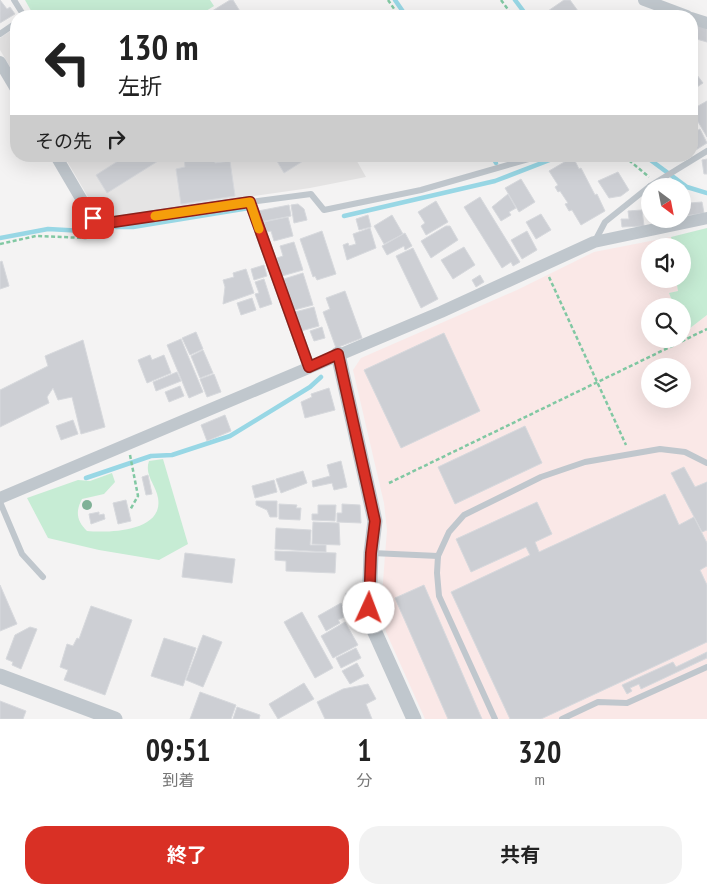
<!DOCTYPE html>
<html lang="ja">
<meta charset="utf-8">
<style>
body{margin:0;font-family:"PT Sans Narrow","Noto Sans JP",sans-serif;background:#f2f2f2;color:#222;height:100vh;display:flex;flex-direction:column;font-size:19px;white-space:nowrap}
*{box-sizing:border-box;margin:0}
p{font-size:16px;color:#767676}
.icon{flex:none;width:28px;height:28px;fill:none;stroke:currentColor;stroke-width:2;stroke-linecap:round;stroke-linejoin:round}
.map{position:relative;height:719px;overflow:hidden}
.sheet{display:flex;flex-direction:column;background:#fff;flex:1}
.sheet>*{flex:none}
.hud{position:absolute;left:10px;top:10px;width:688px;height:152px;border-radius:20px;box-shadow:0 5px 20px #0002;background:#fff;color:#222;overflow:hidden}
.needle{width:32px;rotate:148deg}
.tools{position:absolute;left:641px;top:178px;display:grid;gap:10px}
.tools a{display:grid;place-items:center;width:50px;height:50px;border-radius:50%;background:#fff;box-shadow:0 5px 20px #0002;font-size:25px}
.pin{position:absolute;display:grid;place-items:center;width:42px;height:42px;color:#fff;margin:-21px;border-radius:10px;box-shadow:0 2px 8px #0006}
.me{position:absolute;width:55px;margin:-28px;rotate:2deg;stroke-linejoin:round;filter:drop-shadow(0 0 4px #0008)}
.turn{display:flex;align-items:center;gap:18px;height:105px;padding:0 25px;font-size:22px}
.turn .icon{width:65px;height:65px;stroke-width:2.5}
.turn b{display:block;font-size:35px;line-height:42px}
.then{display:flex;align-items:center;height:48px;padding:0 25px;background:#0003;gap:10px;font-size:19px}
.eta{display:flex;justify-content:space-evenly;align-items:center;height:85px;text-align:center}
.eta b{font-size:30px;font-weight:700;line-height:35px}
.button{display:flex;gap:10px;margin-top:auto;padding:10px 25px}
.button a{flex:1;height:58px;border-radius:20px;background:#d93025;color:#fff;font-size:20px;font-weight:700;line-height:58px;text-align:center}
.button a+a{background:#f2f2f2;color:#222}
.map>svg:first-child{display:block}
</style>
<div class="map">
<svg width="707" height="719" viewBox="0 0 707 719">
<rect width="100%" height="100%" fill="#f4f3f3"/>
<g fill="#e5e4e4">
<polygon points="16,27 16,77 0,50 0,38"/>
<polygon points="64,156 354,156 366,177 310,188 105,217 98,214"/>
</g>
<path fill="#fae8e7" fill-rule="evenodd" d="M 671,237 L 672,246 L 650,246 L 650,279 L 676,279 L 678,291 L 669,293 L 674,306 L 650,306 L 650,339 L 682,339 L 683,326 L 685,332 L 707,315 L 707,719 L 425,719 L 386,632 L 383,614 L 382,594 L 387,530 L 384,503 L 353,370 L 361,358 L 517,290 L 594,252 ZM 650,366 L 682,366 L 682,399 L 650,399 Z"/>
<g fill="#c6ecd4">
<polygon points="25,0 210,0 214,6 198,16 193,16 190,12 183,16 34,16"/>
<polygon points="707,228 707,315 685,332 683,326 682,306 674,306 669,293 678,291 676,279 682,279 682,246 672,246 671,237"/>
<path d="M 163,459 L 188,544 L 159,560 L 99,550 L 48,538 L 27,498 L 78,480 L 90,481 L 112,473 L 115,482 L 104,494 L 82,499 C 75,512 77,521 87,531 C 108,533 164,532 158,498 C 156,485 144,475 149,461 Z"/>
</g>
<g fill="none" stroke-linecap="round" stroke-linejoin="round">
<g stroke="#98d7e5" stroke-width="4.5">
<polyline points="395,0 406,16"/>
<polyline points="515,0 527,16"/>
<polyline points="492,156 496,163"/>
<polyline points="645,156 687,187 707,193"/>
<polyline points="344,216 495,181 560,156"/>
<polyline points="116,227 133,227 249,208"/>
<polyline points="0,238 48,229 84,231"/>
<polyline points="86,478 151,456 172,455 230,436 310,387 321,377"/>
</g>
</g>
<g fill="#cdcfd4" stroke="#d7d9dd">
<polygon points="0,0 7,9 10,7 15,14 0,23"/>
<polygon points="230,0 233,0 241,13 236,16 204,16"/>
<polygon points="564,0 570,0 578,11 571,16 549,16 551,15 548,11"/>
<polygon points="697,23 707,26 707,42 693,38"/>
<polygon points="697,75 703,83 697,87 691,79"/>
<polygon points="707,101 707,137 691,110"/>
<polygon points="700,129 707,143 691,153 691,134"/>
<polygon points="126,156 166,156 107,193 96,175"/>
<polygon points="196,156 214,156 215,163 230,161 235,196 181,204 176,169 185,167 184,158"/>
<polygon points="274,156 311,156 284,173"/>
<polygon points="573,157 579,169 581,168 595,195 597,194 605,211 581,225 572,210 569,211 565,204 568,203 560,191 558,192 555,187 558,185 549,171"/>
<polygon points="707,159 707,174 704,174 702,160"/>
<polygon points="618,172 629,190 621,196 609,198 598,181"/>
<polygon points="521,179 535,202 519,212 505,188"/>
<polygon points="508,194 516,208 509,212 511,215 501,221 492,207"/>
<polygon points="480,197 520,262 513,266 511,262 502,268 464,207"/>
<polygon points="436,201 448,222 426,235 421,226 425,223 418,212"/>
<polygon points="644,201 650,201 650,214 646,214"/>
<polygon points="690,202 690,203 702,202 704,213 685,216 683,203"/>
<polygon points="298,204 304,209 307,220 294,223 291,205"/>
<polygon points="289,205 291,216 260,222 258,211"/>
<polygon points="642,210 644,226 622,227 621,219 629,219 628,211"/>
<polygon points="541,214 551,230 536,239 526,222"/>
<polygon points="368,215 371,227 359,230 356,219"/>
<polygon points="392,215 403,234 384,244 374,226"/>
<polygon points="288,217 293,236 274,241 271,231 266,232 264,222"/>
<polygon points="446,226 450,226 458,240 431,258 421,241"/>
<polygon points="370,228 376,248 347,260 343,245 348,243 349,246 356,244 353,234"/>
<polygon points="322,231 336,274 317,280 315,276 313,277 300,239"/>
<polygon points="527,231 537,250 522,259 511,240"/>
<polygon points="405,233 412,246 405,250 404,246 387,255 382,246"/>
<polygon points="294,242 303,270 282,276 277,258 283,256 280,246"/>
<polygon points="464,247 475,265 453,279 441,260"/>
<polygon points="413,248 438,299 421,308 396,256"/>
<polygon points="2,261 9,286 0,289 0,262"/>
<polygon points="264,265 267,276 254,280 251,269"/>
<polygon points="246,269 254,293 223,304 225,287 223,280 234,277 233,273"/>
<polygon points="303,273 313,305 294,310 284,279"/>
<polygon points="480,275 484,282 476,287 472,280"/>
<polygon points="264,279 272,304 260,308 255,294 259,293 255,282"/>
<polygon points="345,291 362,338 336,348 323,312 330,309 326,298"/>
<polygon points="252,298 256,310 241,315 237,303"/>
<polygon points="314,307 319,326 301,331 295,312"/>
<polygon points="322,327 325,338 314,341 310,331"/>
<polygon points="196,332 203,349 190,355 182,338"/>
<polygon points="444,333 480,411 401,448 364,370"/>
<polygon points="181,339 203,392 189,398 167,345"/>
<polygon points="83,340 105,427 81,434 72,397 58,400 53,388 47,397 49,403 0,427 0,390 48,366 45,356"/>
<polygon points="203,350 213,373 200,378 191,356"/>
<polygon points="150,355 152,360 164,355 171,373 147,383 138,360"/>
<polygon points="177,372 181,381 156,391 153,382"/>
<polygon points="214,374 221,392 207,397 200,379"/>
<polygon points="180,386 184,396 169,402 165,392"/>
<polygon points="329,388 335,410 305,418 301,402 312,397 311,394"/>
<polygon points="225,415 231,431 207,441 201,425"/>
<polygon points="73,420 78,434 61,440 56,426"/>
<polygon points="525,426 542,463 455,504 438,467"/>
<polygon points="341,461 347,487 334,490 332,483 313,487 312,481 330,476 327,465"/>
<polygon points="684,467 695,487 707,482 707,530 702,532 671,473"/>
<polygon points="303,471 307,483 281,493 276,479"/>
<polygon points="148,475 152,494 146,495 142,477"/>
<polygon points="274,480 277,492 255,498 252,486"/>
<polygon points="665,494 679,525 694,517 707,543 707,566 700,570 707,585 707,642 541,719 510,719 451,592 530,555 526,547 471,572 456,539 537,502 552,534 535,542 539,552"/>
<polygon points="126,500 131,521 118,524 113,503"/>
<polygon points="256,501 277,501 277,517 270,517 267,510 256,505"/>
<polygon points="279,504 297,505 296,508 301,508 300,520 279,519"/>
<polygon points="342,504 360,505 361,523 337,522 337,513 342,513"/>
<polygon points="318,505 336,505 335,521 312,520 312,514 318,514"/>
<polygon points="99,512 99,515 104,514 105,519 91,524 89,514"/>
<polygon points="313,522 339,523 340,545 312,544"/>
<polygon points="276,528 311,530 310,545 326,545 326,552 275,549"/>
<polygon points="275,551 336,553 335,573 286,571 286,561 275,560"/>
<polygon points="185,553 235,559 232,583 182,577"/>
<polygon points="0,585 17,624 0,631"/>
<polygon points="424,585 482,719 448,719 395,598"/>
<polygon points="346,593 357,594 356,605 345,604"/>
<polygon points="341,603 348,615 338,620 340,623 326,631 318,616"/>
<polygon points="91,606 132,620 105,695 64,680 68,670 60,667 67,644 73,646 77,638 79,639"/>
<polygon points="302,612 333,668 315,678 284,622"/>
<polygon points="345,622 358,645 333,658 321,636"/>
<polygon points="30,627 37,629 21,669 12,665 13,662 6,659 15,635"/>
<polygon points="203,635 222,642 203,687 186,680"/>
<polygon points="164,638 196,648 183,686 151,676"/>
<polygon points="356,648 361,658 341,668 336,658"/>
<polygon points="707,652 707,658 641,689 639,684 630,688 632,691 627,694 622,685 673,662 676,667"/>
<polygon points="357,663 364,676 350,684 342,671"/>
<polygon points="304,683 314,699 278,719 269,704"/>
<polygon points="368,684 376,699 366,704 372,719 325,719 317,702 343,689"/>
<polygon points="200,692 236,705 231,719 190,719"/>
<polygon points="0,701 26,711 23,719 0,719"/>
<polygon points="237,707 260,715 259,719 233,719"/>
</g>
<g fill="none" stroke-linecap="round" stroke-linejoin="round">
<g stroke="#81c8a3" stroke-width="2.5" stroke-dasharray="4 2.5" stroke-linecap="butt">
<polyline points="388,0 399,16"/>
<polyline points="501,0 513,16"/>
<polyline points="624,156 649,177"/>
<polyline points="0,244 36,236 86,238 91,234"/>
<polyline points="549,277 626,445"/>
<polyline points="130,455 138,496 130,510"/>
<polyline points="389,483 707,329"/>
</g>
<g stroke="#c0c7cd" stroke-width="6">
<polyline points="14,0 24,16"/>
<polyline points="0,34 16,23"/>
<polyline points="650,186 707,151"/>
<polyline points="250,202 311,194 324,210 421,190 539,156"/>
<polyline points="595,241 605,222 650,186"/>
<polyline points="0,502 22,554 43,577"/>
<polyline points="372,553 438,556"/>
<polyline points="495,719 439,596 437,573 438,556 449,532 464,515 541,477 585,462 660,449 685,452 707,463"/>
<polyline points="562,719 598,702 627,703 707,667"/>
</g>
<g stroke="#c0c7cd" stroke-width="12">
<polyline points="644,0 687,16"/>
<polyline points="691,18 707,23"/>
<polyline points="0,62 16,89"/>
<polyline points="56,156 93,219 100,224 250,202 309,367"/>
<polyline points="0,498 441,312 594,242 707,218"/>
</g>
<g stroke="#c0c7cd" stroke-width="15">
<polyline points="338,354 375,521 371,553 369,608 373,628 414,719"/>
<polyline points="0,676 115,719"/>
</g>
</g>
<circle fill="#80b197" cx="87" cy="505" r="5"/>
<g fill="none" stroke-linecap="round" stroke-linejoin="round">
<defs>
<polyline id="route" points="93,218 100,224 250,202 309,367 338,354 375,521 371,553 369,608"/>
</defs>
<use href="#route" stroke="#8d1f18" stroke-width="12"/>
<use href="#route" stroke="#d93025" stroke-width="9"/>
<polyline stroke="#f59e0b" stroke-width="9" points="155,216 250,202 259,229"/>
</g>
</svg>
<div class="tools">
<a><svg class="needle" viewBox="-14 -14 28 28"><path d="M0-13l5 13h-10z" fill="#e53935"/><path d="M0 13l5-13h-10z" fill="#767676"/></svg></a>
<a><svg class="icon" aria-label="sound" viewBox="0 0 24 24"><path d="M4 9h4l5-4v14l-5-4H4zM17 9q2 3 0 6"/></svg></a>
<a><svg class="icon" aria-label="search" viewBox="0 0 24 24"><circle cx="10" cy="10" r="6"/><path d="M15 15l6 6"/></svg></a>
<a><svg class="icon" aria-label="layers" viewBox="0 0 24 24"><path d="M12 4l9 5-9 5-9-5zM3 14l9 5 9-5"/></svg></a>
</div>
<div class="pin" style="left:93px;top:218px;background:#d93025"><svg class="icon" aria-label="arrive" viewBox="0 0 24 24"><path d="M6 21V4h12l-3 4 3 4H6"/></svg></div>
<svg class="me" style="left:369px;top:608px" viewBox="-20 -20 40 40"><circle r="19" fill="#fff"/><path d="M0-13L10 11 0 6-10 11z" fill="#d93025"/></svg>
<div class="hud">
<div class="turn"><svg class="icon" aria-label="left" viewBox="0 0 24 24"><path d="M17 20v-9H6M10 6l-5 5 5 5"/></svg><div><b>130 m</b>左折</div></div>
<div class="then">その先<svg class="icon" aria-label="right" viewBox="0 0 24 24"><path d="M7 20v-9h11M14 6l5 5-5 5"/></svg></div>
</div>
</div>
<section class="sheet">
<div class="eta">
<div><b>09:51</b><p>到着</p></div>
<div><b>1</b><p>分</p></div>
<div><b>320</b><p>m</p></div>
</div>
<div class="button"><a>終了</a><a>共有</a></div>
</section>
